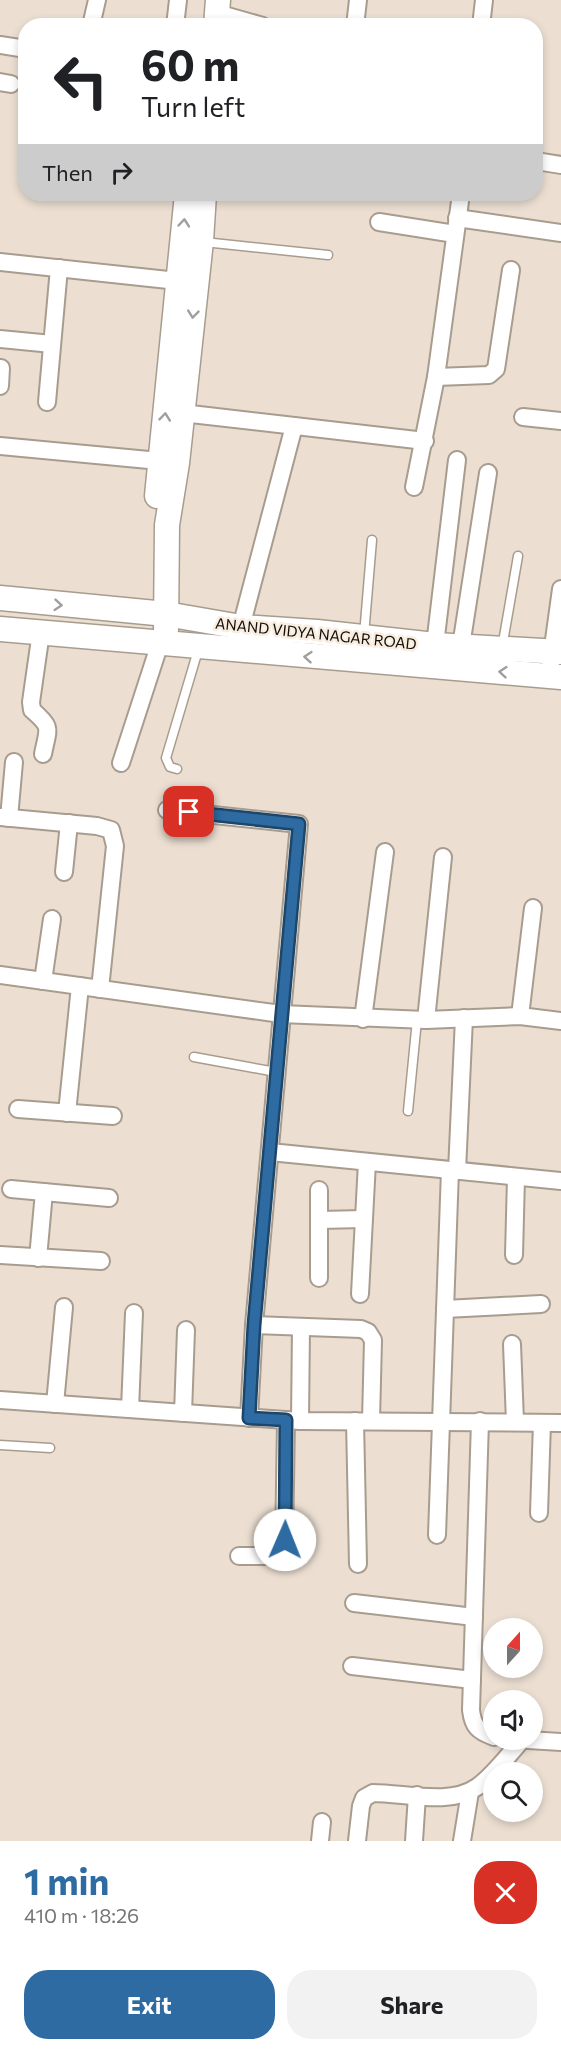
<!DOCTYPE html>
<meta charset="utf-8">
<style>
body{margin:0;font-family:Commissioner,sans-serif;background:#f2f2f2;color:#202124;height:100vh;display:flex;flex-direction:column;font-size:22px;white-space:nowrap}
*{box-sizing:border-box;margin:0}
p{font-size:20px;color:#757577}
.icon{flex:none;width:33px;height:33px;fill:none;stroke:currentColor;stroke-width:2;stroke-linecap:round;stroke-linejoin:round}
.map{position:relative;height:1841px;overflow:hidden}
.details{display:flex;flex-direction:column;background:#fff;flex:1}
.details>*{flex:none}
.guide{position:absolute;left:18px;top:18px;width:525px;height:183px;border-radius:24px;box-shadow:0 3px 9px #0003;background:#fff;color:#202124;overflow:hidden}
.needle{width:39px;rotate:21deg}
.tools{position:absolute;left:483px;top:1618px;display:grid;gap:12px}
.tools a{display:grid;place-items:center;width:60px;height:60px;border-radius:50%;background:#fff;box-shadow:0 3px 9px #0003;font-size:30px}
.pin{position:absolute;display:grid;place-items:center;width:51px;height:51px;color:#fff;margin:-26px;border-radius:12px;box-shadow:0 3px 9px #0006}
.me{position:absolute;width:66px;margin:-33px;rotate:1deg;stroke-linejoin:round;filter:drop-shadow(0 0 4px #0008)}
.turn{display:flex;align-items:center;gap:21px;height:126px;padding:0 24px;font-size:27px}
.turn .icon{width:78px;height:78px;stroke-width:2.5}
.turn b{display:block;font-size:42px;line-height:51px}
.then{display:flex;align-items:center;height:57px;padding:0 24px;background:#0003;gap:12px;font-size:22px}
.round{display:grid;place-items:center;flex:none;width:63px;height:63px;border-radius:24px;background:#f2f2f2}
.headline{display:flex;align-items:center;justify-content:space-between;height:102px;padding:0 24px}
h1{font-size:36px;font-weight:700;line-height:45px;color:#2d6ba2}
.cta{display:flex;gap:12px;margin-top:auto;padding:12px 24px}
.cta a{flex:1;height:69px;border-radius:24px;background:#2d6ba2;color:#fff;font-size:24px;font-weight:700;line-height:69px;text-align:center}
.cta a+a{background:#f2f2f2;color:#202124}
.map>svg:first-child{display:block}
</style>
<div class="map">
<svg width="561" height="1841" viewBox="0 0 561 1841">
<rect width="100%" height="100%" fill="#ecdfd2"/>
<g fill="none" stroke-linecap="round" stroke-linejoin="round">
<defs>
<g id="lane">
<polyline points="204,242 328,255"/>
<polyline points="364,635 372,540"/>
<polyline points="502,648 518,556"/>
<polyline points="177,769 170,767 166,758 199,647"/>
<polyline points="194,1057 276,1072"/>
<polyline points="408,1111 417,1020"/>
<polyline points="0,1445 50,1448"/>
</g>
<g id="street">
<polyline points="217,13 263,26"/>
<polyline points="91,26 97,0"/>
<polyline points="175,26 178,0"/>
<polyline points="355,26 358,0"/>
<polyline points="481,26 484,0"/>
<polyline points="0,45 26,49"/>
<polyline points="0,82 11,84"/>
<polyline points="536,161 561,165"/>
<polyline points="457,218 561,233"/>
<polyline points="379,222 455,234"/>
<polyline points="0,262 187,282"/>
<polyline points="0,339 52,344"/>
<polyline points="436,377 489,375 496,369 511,270"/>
<polyline points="0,386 1,368"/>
<polyline points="47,402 59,268"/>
<polyline points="182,413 425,441"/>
<polyline points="523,417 561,421"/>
<polyline points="0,446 170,462"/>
<polyline points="414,487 436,377 461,194"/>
<polyline points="241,627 294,426"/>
<path d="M 41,632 L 31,702 L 32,710 C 53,728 48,728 43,754"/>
<polyline points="435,645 457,460"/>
<polyline points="461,646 488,473"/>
<polyline points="549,676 561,589"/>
<polyline points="121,763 160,643"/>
<polyline points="167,810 299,824 254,1325 249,1418"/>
<polyline points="0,817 97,826 111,830 115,846 100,989"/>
<polyline points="9,818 14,762"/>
<polyline points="64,872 69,823"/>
<polyline points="0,975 281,1014 426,1020 520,1016 561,1021"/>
<polyline points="43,981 52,919"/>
<polyline points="520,1016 533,908"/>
<polyline points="363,1019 385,852"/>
<polyline points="426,1020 443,857"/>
<polyline points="18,1109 113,1116"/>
<polyline points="67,1113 80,986"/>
<polyline points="270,1152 561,1181"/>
<polyline points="457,1171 464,1018"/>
<polyline points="11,1189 109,1198"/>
<polyline points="319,1220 364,1219"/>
<polyline points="0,1255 101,1261"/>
<polyline points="514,1255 516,1177"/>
<polyline points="38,1258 44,1192"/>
<polyline points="319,1278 319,1190"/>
<polyline points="360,1294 367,1162"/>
<polyline points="445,1309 541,1304"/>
<polyline points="254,1325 361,1329 368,1332 373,1340 371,1421"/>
<polyline points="512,1344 515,1422"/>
<polyline points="0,1400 300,1421 561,1423"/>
<polyline points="55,1404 64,1307"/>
<polyline points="130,1409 134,1313"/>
<polyline points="183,1413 186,1330"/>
<polyline points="300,1421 301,1327"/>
<polyline points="355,1421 358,1564"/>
<path d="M 480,1421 L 471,1710 C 473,1727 478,1731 494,1737"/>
<polyline points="539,1513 542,1423"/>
<polyline points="437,1535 450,1170"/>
<polyline points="239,1556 275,1556 281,1554 284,1550 286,1420"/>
<polyline points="354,1603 474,1617"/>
<polyline points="352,1666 472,1680"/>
<polyline points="528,1740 561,1742"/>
<polyline points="320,1841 322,1822"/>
<path d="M 357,1841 L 361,1806 L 364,1798 L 373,1793 C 405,1793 450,1806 477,1787 C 493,1776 509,1754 522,1740"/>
<polyline points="414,1841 417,1795"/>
<polyline points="462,1841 470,1792"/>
</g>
<g id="secondary">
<polyline points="216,26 218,0"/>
<polyline points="157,496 187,194"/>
<polyline points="0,598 166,614 241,627 317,632 435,645 561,652"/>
<polyline points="0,629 561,677"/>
<polyline points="166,630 167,525 177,463 201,241 204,194"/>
</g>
</defs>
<use href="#lane" stroke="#a89c8f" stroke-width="11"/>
<use href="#street" stroke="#a89c8f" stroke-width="20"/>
<use href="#secondary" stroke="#a89c8f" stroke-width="27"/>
<use href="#lane" stroke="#fff" stroke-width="8"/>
<use href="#street" stroke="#fff" stroke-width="16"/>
<use href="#secondary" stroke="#fff" stroke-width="24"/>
</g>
<defs><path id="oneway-chevron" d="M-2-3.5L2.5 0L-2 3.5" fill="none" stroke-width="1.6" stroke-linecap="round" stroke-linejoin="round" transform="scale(1.5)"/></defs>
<g stroke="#a19f9d">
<use href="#oneway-chevron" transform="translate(184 223) rotate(-85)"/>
<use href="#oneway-chevron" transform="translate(193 314) rotate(96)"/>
<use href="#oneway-chevron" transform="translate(165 417) rotate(-84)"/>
<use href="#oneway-chevron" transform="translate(58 605) rotate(5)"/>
<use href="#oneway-chevron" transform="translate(308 657) rotate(-175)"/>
<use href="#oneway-chevron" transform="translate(503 672) rotate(-175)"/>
</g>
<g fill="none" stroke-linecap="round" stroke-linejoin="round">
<defs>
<polyline id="route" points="189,812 299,824 254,1325 249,1418 286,1420 285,1540"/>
</defs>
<use href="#route" stroke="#1d4669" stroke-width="15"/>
<use href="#route" stroke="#2d6ba2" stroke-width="10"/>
</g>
<g text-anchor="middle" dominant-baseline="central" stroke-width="5" stroke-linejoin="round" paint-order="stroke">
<g font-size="15" fill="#130f0b" stroke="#f9eddf">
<text transform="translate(316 633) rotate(6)">ANAND VIDYA NAGAR ROAD</text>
</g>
</g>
</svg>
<div class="tools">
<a><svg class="needle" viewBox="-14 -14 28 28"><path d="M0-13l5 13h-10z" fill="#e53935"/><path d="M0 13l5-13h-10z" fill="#757577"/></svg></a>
<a><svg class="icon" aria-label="sound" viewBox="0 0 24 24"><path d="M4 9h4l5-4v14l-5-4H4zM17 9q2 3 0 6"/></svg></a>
<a><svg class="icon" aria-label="search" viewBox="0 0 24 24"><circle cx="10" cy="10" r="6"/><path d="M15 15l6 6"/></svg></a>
</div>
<div class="pin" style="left:189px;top:812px;background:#d93025"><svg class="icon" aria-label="arrive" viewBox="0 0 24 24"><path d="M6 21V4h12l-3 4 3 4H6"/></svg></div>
<svg class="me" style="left:285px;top:1540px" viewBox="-20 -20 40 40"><circle r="19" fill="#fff"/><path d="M0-13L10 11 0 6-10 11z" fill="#2d6ba2"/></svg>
<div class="guide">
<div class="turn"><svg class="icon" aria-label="left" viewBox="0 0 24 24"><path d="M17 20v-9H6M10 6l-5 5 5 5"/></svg><div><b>60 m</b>Turn left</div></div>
<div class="then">Then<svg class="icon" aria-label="right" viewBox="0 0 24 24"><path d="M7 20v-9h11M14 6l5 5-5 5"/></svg></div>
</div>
</div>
<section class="details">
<div class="headline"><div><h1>1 min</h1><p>410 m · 18:26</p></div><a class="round" style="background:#d93025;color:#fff"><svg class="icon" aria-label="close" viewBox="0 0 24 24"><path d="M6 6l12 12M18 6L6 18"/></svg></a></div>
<div class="cta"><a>Exit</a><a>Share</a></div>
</section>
